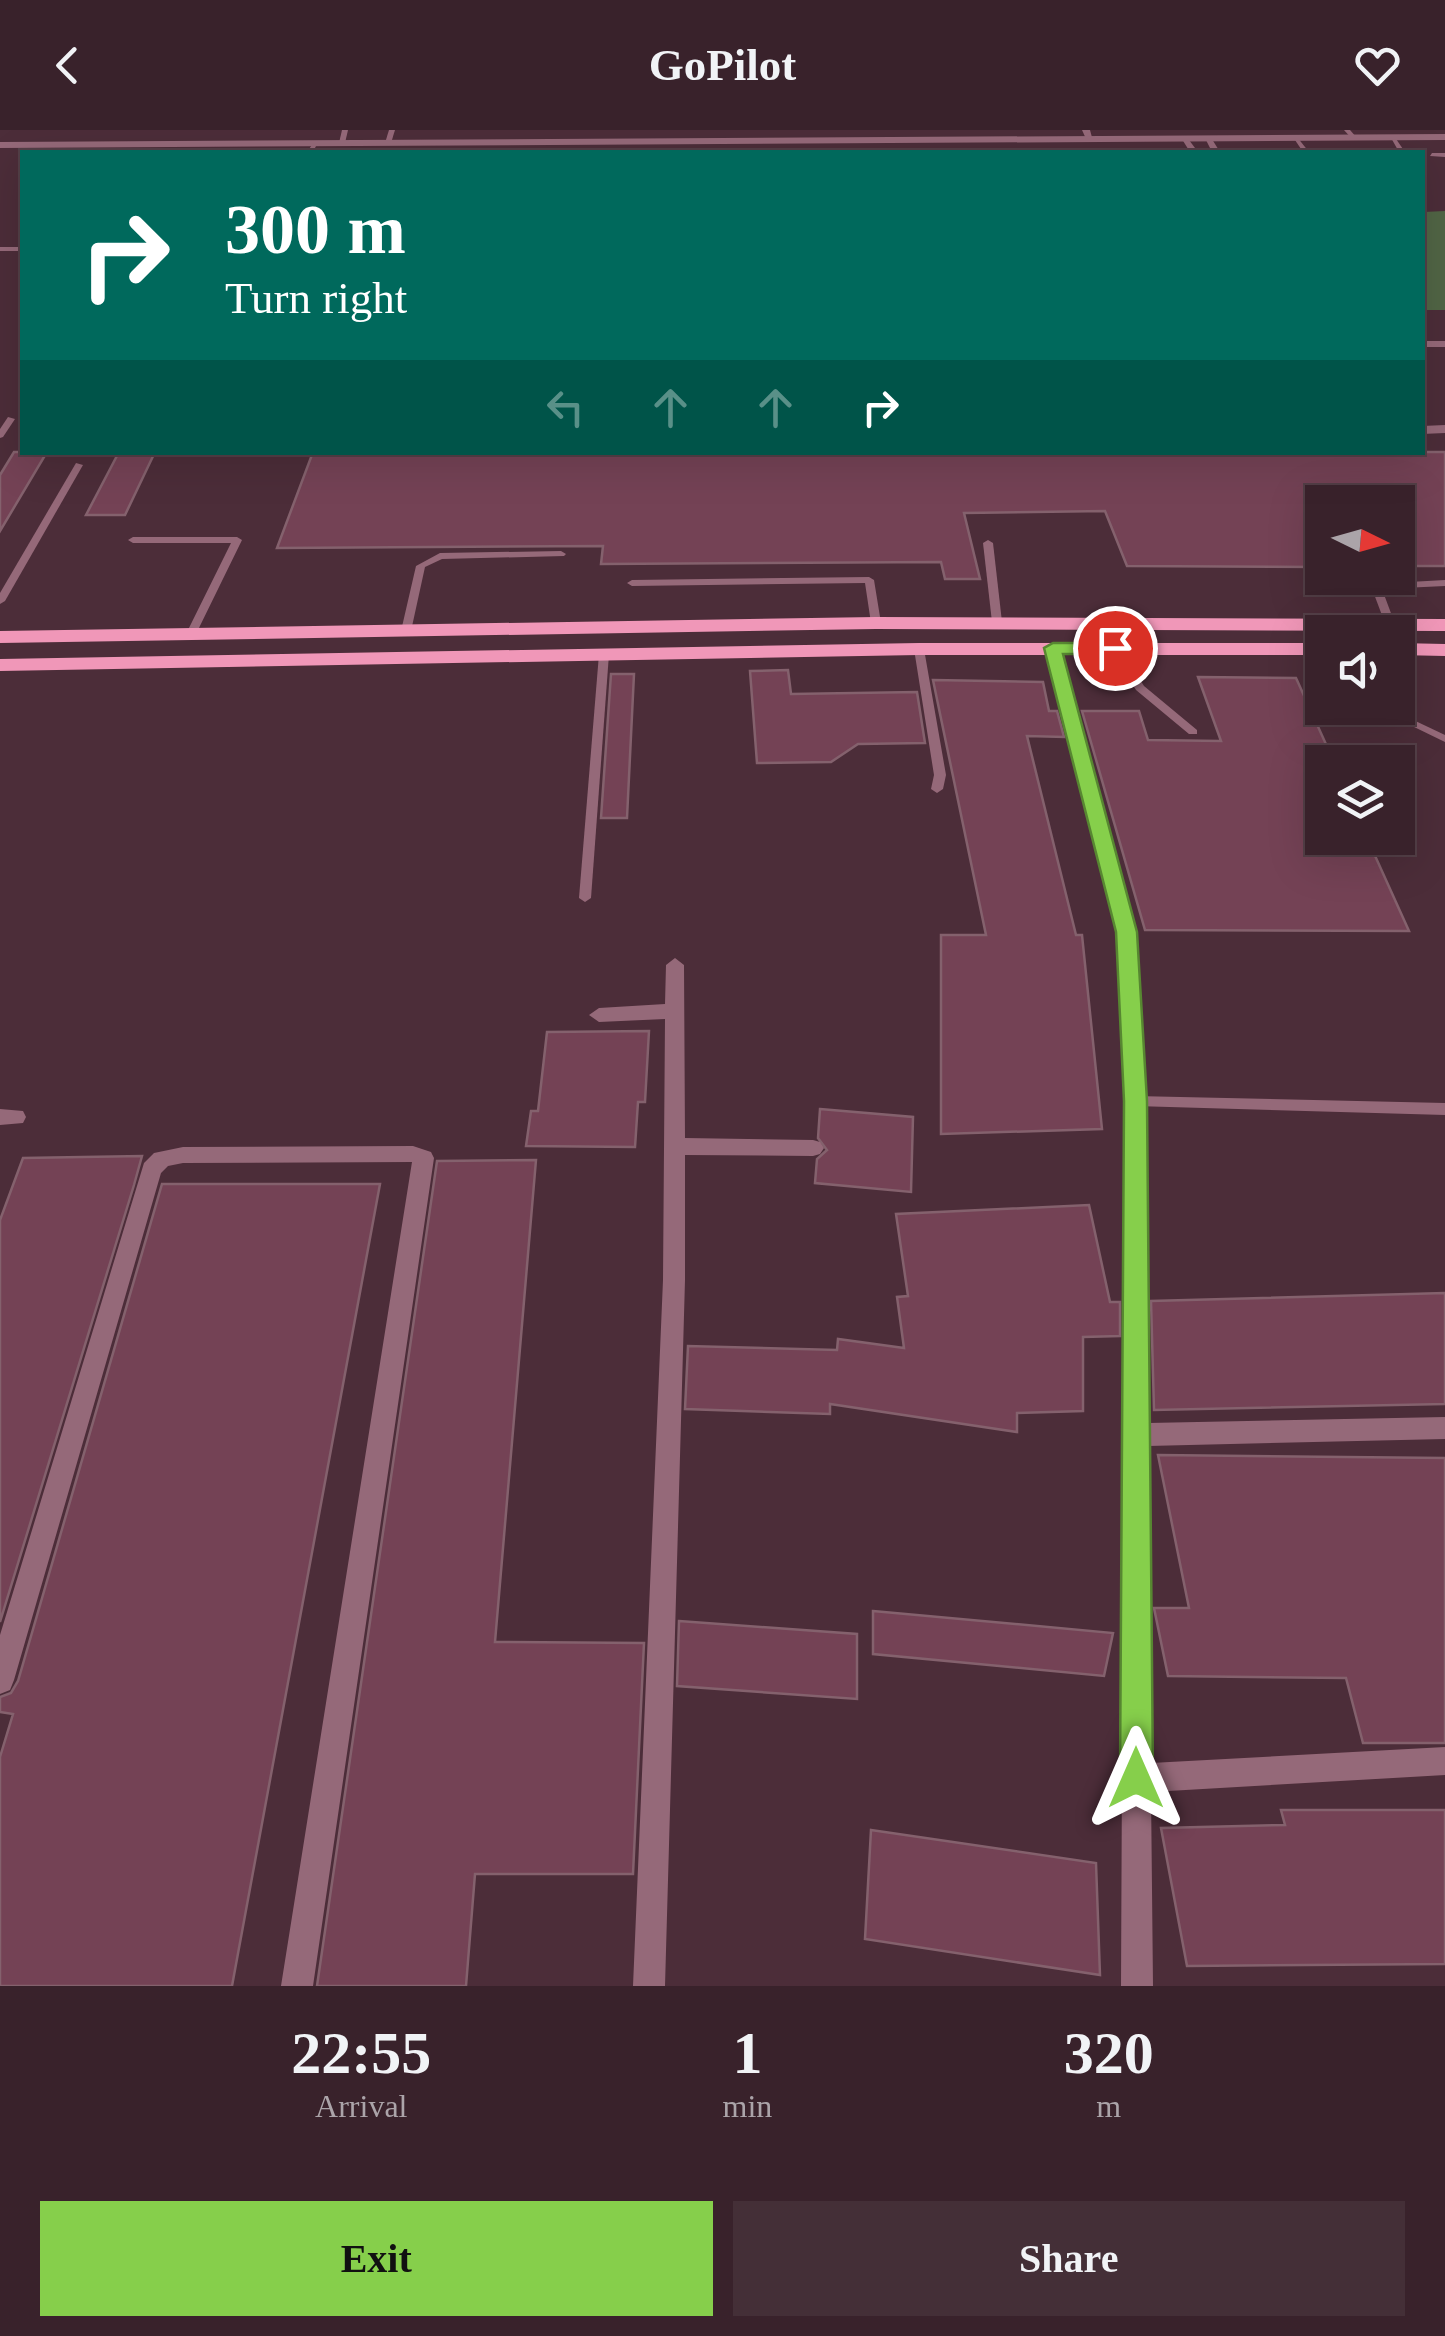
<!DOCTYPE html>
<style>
body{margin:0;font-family:"Times New Roman",serif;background:#442f37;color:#f1f3f6;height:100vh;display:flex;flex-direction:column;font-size:38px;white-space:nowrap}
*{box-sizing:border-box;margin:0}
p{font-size:32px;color:#aba4a9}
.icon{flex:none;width:55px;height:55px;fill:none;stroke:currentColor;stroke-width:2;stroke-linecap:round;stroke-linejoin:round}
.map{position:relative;height:1856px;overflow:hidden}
.sheet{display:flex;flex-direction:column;background:#39222b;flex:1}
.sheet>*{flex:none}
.guide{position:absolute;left:20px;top:20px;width:1405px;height:305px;border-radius:0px;box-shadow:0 10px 40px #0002,0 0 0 2px #533f47;background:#00695c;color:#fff;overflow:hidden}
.needle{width:65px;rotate:95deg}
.tools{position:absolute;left:1305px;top:355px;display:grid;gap:20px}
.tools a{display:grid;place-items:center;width:110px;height:110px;border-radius:0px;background:#39222b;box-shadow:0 10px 40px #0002,0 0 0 2px #533f47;font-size:50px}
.pin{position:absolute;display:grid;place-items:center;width:85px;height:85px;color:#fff;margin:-42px;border:5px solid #fff;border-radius:50%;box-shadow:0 2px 10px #0007}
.me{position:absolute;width:110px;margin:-55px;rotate:0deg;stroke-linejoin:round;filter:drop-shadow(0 0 8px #0008)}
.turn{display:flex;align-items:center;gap:35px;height:210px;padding:0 40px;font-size:45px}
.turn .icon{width:130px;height:130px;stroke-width:2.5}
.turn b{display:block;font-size:70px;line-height:85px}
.lanes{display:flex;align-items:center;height:95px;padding:0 40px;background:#0003;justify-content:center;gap:50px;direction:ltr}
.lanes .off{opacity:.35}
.eta{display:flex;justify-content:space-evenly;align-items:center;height:170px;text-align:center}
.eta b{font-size:60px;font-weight:700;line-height:70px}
.cta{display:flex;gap:20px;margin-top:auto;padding:20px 40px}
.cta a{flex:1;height:115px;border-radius:0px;background:#86cf4b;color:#111;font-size:40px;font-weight:700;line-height:115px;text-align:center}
.cta a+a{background:#442f37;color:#f1f3f6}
header{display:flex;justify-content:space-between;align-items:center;height:130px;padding:0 40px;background:#39222b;font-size:45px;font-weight:700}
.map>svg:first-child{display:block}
</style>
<header><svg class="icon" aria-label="back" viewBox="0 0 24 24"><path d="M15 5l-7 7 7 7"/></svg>GoPilot<svg class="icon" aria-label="heart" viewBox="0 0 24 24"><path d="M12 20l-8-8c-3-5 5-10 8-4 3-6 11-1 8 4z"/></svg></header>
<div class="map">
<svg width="1445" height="1856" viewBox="0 0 1445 1856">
<rect width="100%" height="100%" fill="#4c2d39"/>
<polygon fill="#516545" points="1445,81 1445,180 1423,180 1423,82"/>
<g fill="#744255" stroke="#84616d" stroke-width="2.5">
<polygon points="14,322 47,322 0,401 0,345"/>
<polygon points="119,322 155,322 125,385 86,385"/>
<polygon points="313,322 1445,322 1445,436 1398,436 1398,372 1322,372 1322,437 1127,436 1105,381 964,383 980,449 945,449 941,432 601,434 603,416 277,418"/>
<polygon points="788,540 791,564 917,562 925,613 858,614 831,632 757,633 750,541"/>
<polygon points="611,544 634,544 627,688 601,688"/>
<polygon points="1198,547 1296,548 1334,632 1322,632 1322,708 1367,708 1409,801 1145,800 1082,581 1139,581 1148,610 1221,611"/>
<polygon points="933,550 1043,552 1049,581 1057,581 1064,607 1027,606 1076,805 1082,805 1102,999 941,1004 941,805 986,805"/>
<polygon points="649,901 645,972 638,972 635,1017 526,1016 531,981 538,981 547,902"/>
<polygon points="820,979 913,987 911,1062 815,1053 817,1029 827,1020 818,1008"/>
<polygon points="142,1026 134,1055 0,1492 0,1090 23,1028"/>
<polygon points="536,1030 495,1512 644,1513 633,1744 475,1744 466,1856 317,1856 437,1031"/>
<polygon points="162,1054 380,1054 232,1856 0,1856 0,1627 13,1584 0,1582 0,1567 11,1563 18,1551"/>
<polygon points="1089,1075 1110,1172 1120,1172 1120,1206 1083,1207 1083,1281 1017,1283 1017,1302 830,1274 830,1284 685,1279 688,1216 837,1220 838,1209 904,1218 897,1167 908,1166 896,1084"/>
<polygon points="1445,1163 1445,1274 1154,1280 1151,1171"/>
<polygon points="1158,1325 1445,1328 1445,1613 1363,1613 1346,1548 1168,1546 1154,1478 1189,1478"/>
<polygon points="873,1481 1113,1503 1104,1546 873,1524"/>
<polygon points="679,1491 857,1504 857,1569 677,1556"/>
<polygon points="1281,1680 1445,1680 1445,1834 1187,1836 1161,1698 1285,1695"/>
<polygon points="871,1700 1096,1733 1100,1845 865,1809"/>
</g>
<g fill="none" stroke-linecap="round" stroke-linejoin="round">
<g fill="#956979" fill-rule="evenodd">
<polygon points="342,0 348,0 345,13 342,15 339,13"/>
<polygon points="389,0 395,0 391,13 388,15 385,13"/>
<polygon points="1344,0 1350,0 1357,8 1352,9"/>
<polygon points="1390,6 1394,6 1405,22 1399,22"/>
<polygon points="1293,7 1297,7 1309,22 1303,22"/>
<polygon points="314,12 317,14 313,22 307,22"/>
<polygon points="1432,23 1445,23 1445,27 1430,26"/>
<rect x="0" y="117" width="22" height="4"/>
<polygon points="8,287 15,289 3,307 0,308 0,299"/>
<polygon points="76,333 83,335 5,471 0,474 0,463"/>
<polygon points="237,407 242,410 196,504 195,506 187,506 186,504 231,413 133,413 128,410 133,407"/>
<polygon points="988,410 993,413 1002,492 997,495 992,492 983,413"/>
<polygon points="561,421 566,424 564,426 442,429 425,437 411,501 406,504 401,501 416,436 440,423"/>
<polygon points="869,447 874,450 881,493 876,496 871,493 865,453 632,456 627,453 632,450"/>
<polygon points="1445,450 1445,456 1382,459 1395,494 1390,497 1386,496 1371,456 1373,454"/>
<polygon points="1115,515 1119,516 1144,556 1197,600 1197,604 1189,604 1136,560 1110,518"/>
<polygon points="919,516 924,519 946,645 943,659 937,663 931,659 934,645 914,519"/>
<polygon points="604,521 609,524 591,768 585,772 579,768 599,524"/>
<polygon points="1375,578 1388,578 1445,605 1445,612"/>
<polygon points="1135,966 1445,973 1445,985 1135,976 1130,975 1128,971 1130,967"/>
</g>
<g fill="#956979" fill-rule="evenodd">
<polygon points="1082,0 1090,0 1093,11 1087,11"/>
<polygon points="1180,6 1186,6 1198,22 1190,22"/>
<polygon points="1204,6 1210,6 1220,22 1212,22"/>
<rect x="1422" y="211" width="23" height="6"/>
<polygon points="1445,295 1445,303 1422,304 1422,296"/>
<polygon points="1053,513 1061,518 1136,802 1145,971 1148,1293 1445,1287 1445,1309 1148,1316 1151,1633 1445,1617 1445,1645 1151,1662 1153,1856 1121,1856 1125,971 1118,802 1045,518"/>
<polygon points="675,828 684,835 685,1008 813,1010 820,1012 824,1018 820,1024 813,1026 685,1025 685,1150 665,1856 633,1856 663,1150 665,889 599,892 589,885 599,878 665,874 666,835"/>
<polygon points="0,979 23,981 26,987 23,993 0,995"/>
<polygon points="413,1016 431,1022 434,1028 313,1856 281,1856 412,1032 183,1033 168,1036 161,1043 14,1550 10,1560 0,1564 0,1505 144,1033 154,1023 183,1017"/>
</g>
<polygon fill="#956979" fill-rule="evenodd" points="1445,4 1445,10 0,18 0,12"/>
<g fill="#f097b8" fill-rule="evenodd">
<polygon points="876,487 1445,489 1445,501 876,499 0,513 0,501"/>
<polygon points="919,513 1322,513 1322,525 919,525 0,541 0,529"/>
<polygon points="1398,513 1445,514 1445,526 1398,525"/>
</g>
</g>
<polygon fill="#86cf4b" stroke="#578731" stroke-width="2.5" points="1053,513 1115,513 1123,518 1115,524 1063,524 1137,802 1147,971 1153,1648 1148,1659 1136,1664 1125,1659 1120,1648 1124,971 1116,802 1044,518"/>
</svg>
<div class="tools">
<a><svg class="needle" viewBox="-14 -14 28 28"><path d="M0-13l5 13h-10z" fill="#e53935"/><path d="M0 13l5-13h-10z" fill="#aba4a9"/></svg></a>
<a><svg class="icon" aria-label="sound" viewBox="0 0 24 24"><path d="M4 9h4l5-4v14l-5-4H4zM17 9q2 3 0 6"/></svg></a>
<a><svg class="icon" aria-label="layers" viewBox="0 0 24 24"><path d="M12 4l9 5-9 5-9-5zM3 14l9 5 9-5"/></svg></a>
</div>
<div class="pin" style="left:1115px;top:518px;background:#d93025"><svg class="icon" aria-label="arrive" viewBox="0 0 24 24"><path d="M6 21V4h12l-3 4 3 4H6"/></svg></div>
<svg class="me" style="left:1136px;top:1648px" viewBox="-20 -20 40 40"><path d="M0-17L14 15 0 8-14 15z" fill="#86cf4b" stroke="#fff" stroke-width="4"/></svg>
<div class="guide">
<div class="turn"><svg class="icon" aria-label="right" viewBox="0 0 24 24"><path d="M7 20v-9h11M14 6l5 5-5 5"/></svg><div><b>300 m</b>Turn right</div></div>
<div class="lanes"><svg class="icon off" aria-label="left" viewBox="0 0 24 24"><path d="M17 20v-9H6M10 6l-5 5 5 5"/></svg><svg class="icon off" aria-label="ahead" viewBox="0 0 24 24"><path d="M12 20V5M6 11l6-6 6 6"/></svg><svg class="icon off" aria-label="ahead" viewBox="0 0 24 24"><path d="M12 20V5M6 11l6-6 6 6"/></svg><svg class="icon" aria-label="right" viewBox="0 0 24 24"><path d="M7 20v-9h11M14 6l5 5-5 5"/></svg></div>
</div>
</div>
<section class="sheet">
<div class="eta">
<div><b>22:55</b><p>Arrival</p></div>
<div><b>1</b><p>min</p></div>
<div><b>320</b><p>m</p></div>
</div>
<div class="cta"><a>Exit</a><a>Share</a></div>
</section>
